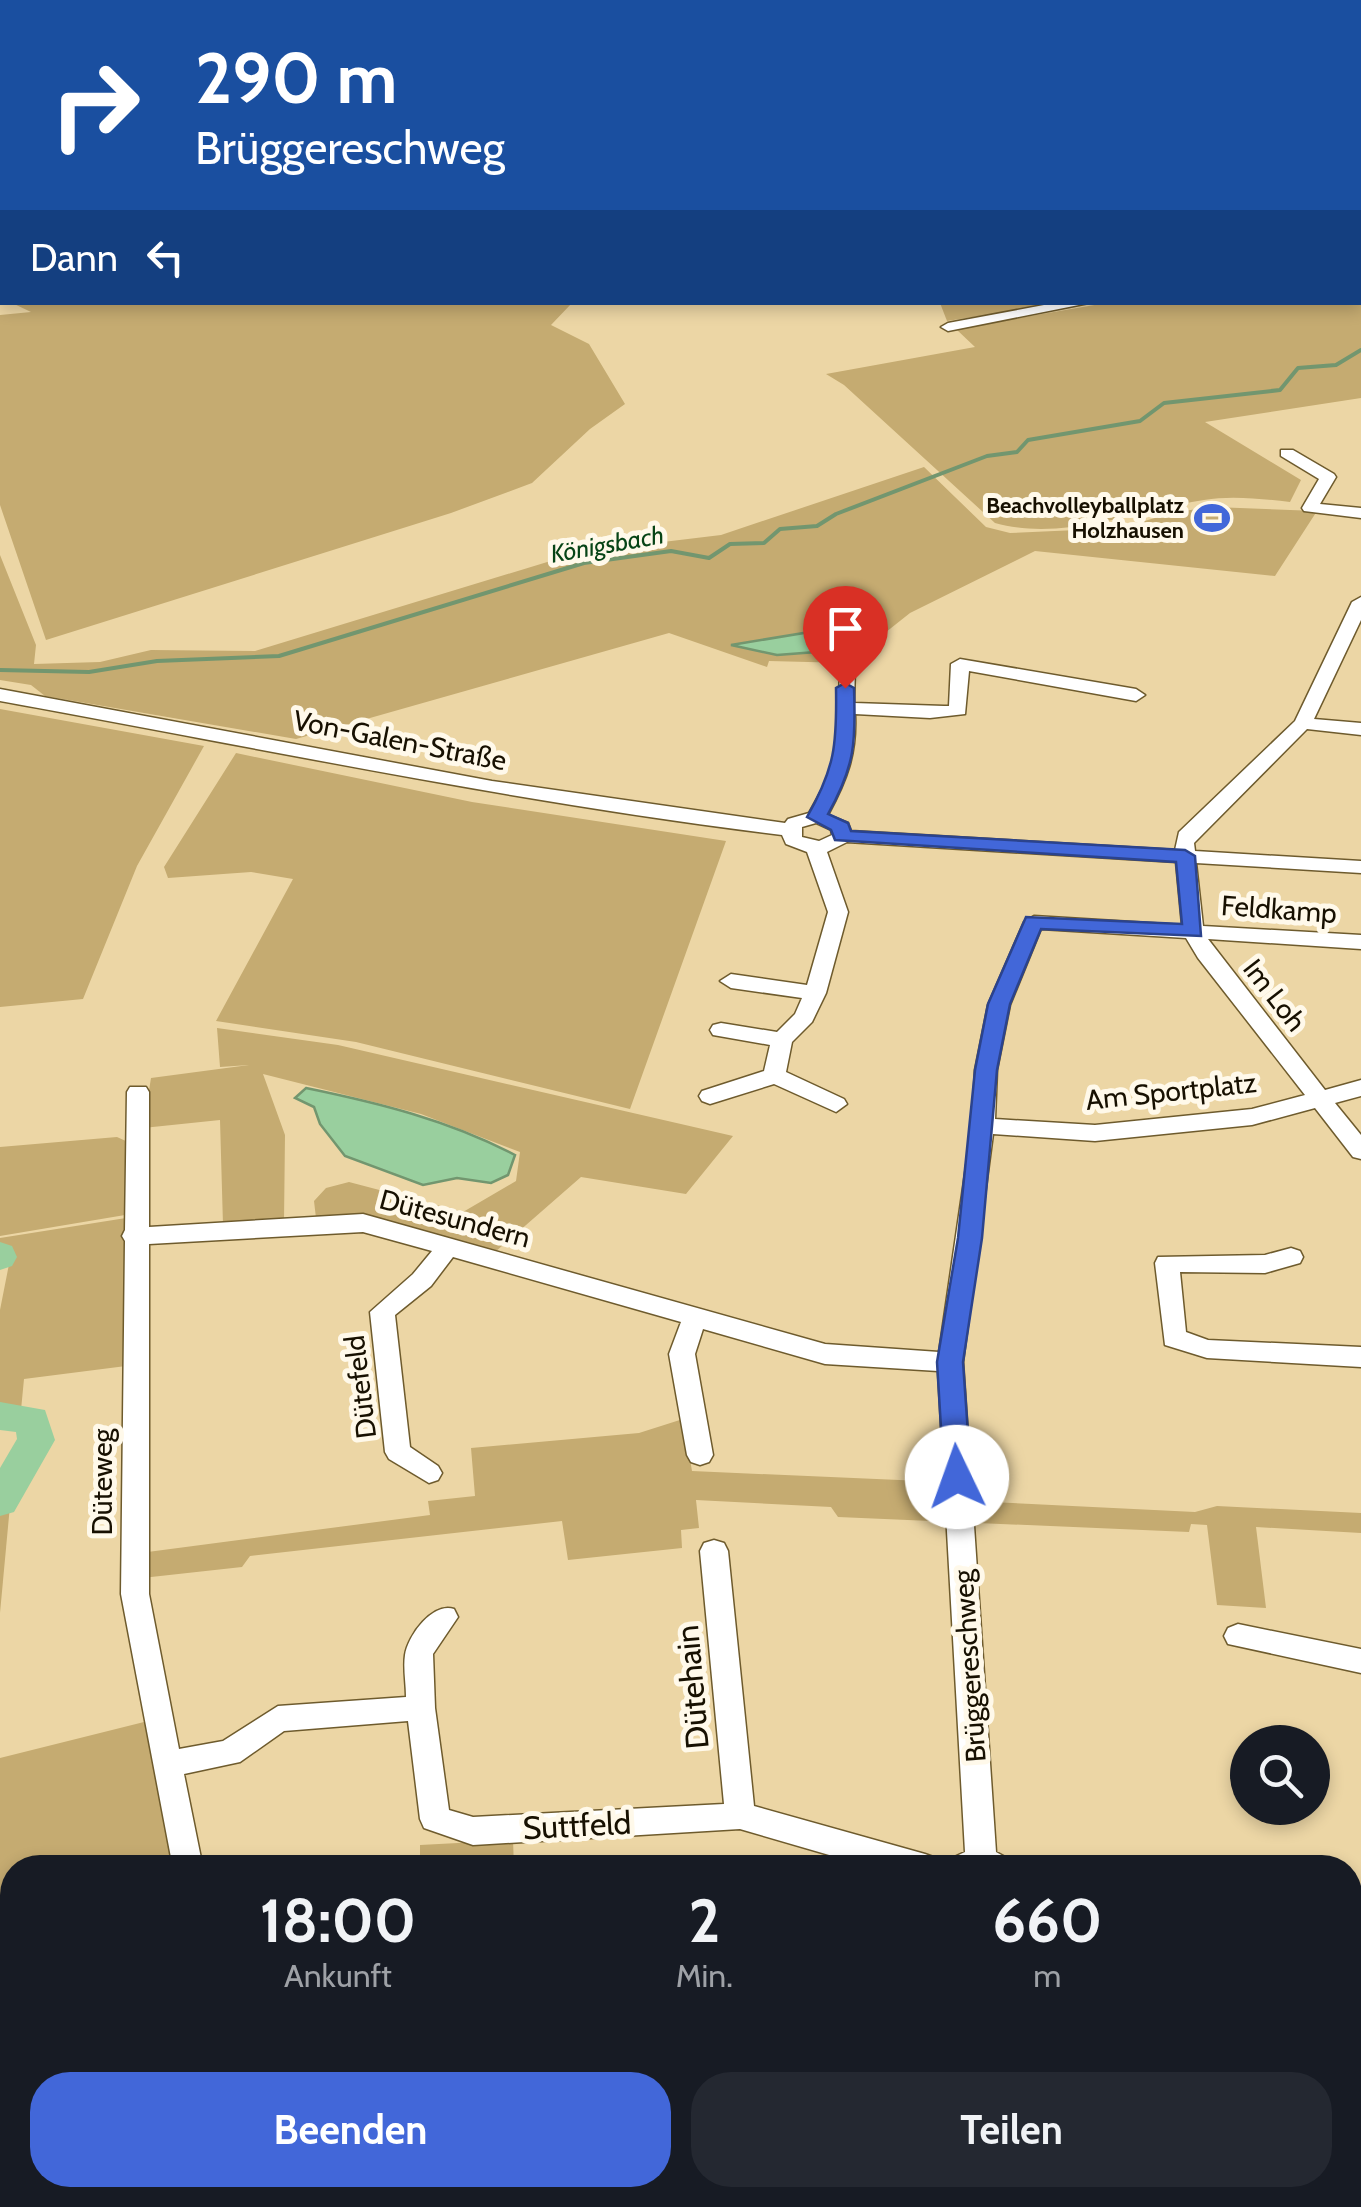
<!DOCTYPE html>
<html lang="de">
<meta charset="utf-8">
<style>
body{margin:0;font-family:Cabin,sans-serif;background:#242831;color:#f1f3f6;height:100vh;display:flex;flex-direction:column;font-size:38px;white-space:nowrap}
*{box-sizing:border-box;margin:0}
p{font-size:32px;color:#9ea1a6}
.icon{flex:none;width:55px;height:55px;fill:none;stroke:currentColor;stroke-width:2;stroke-linecap:round;stroke-linejoin:round}
.map{position:relative;flex:1;overflow:hidden}
.panel{position:absolute;left:0px;top:1855px;width:1362px;height:352px;display:flex;flex-direction:column;background:#171b24;border-radius:40px 40px 0 0;box-shadow:0 5px 15px #0003}
.panel>*{flex:none}
.top-card{position:absolute;left:0px;top:0px;width:1362px;height:305px;box-shadow:0 5px 15px #0003;background:#1a4fa0;color:#fff;overflow:hidden}
.tools{position:absolute;left:1230px;top:1725px;display:grid;gap:20px}
.tools a{display:grid;place-items:center;width:100px;height:100px;border-radius:50%;background:#171b24;box-shadow:0 5px 15px #0003;font-size:50px}
.pin{position:absolute;display:grid;place-items:center;width:85px;height:85px;color:#fff;margin:-102px -42px;border-radius:50% 50% 50% 0;rotate:-45deg;box-shadow:0 0 10px #0007}
.pin .icon{rotate:45deg}
.me{position:absolute;width:110px;margin:-55px;rotate:357deg;stroke-linejoin:round;filter:drop-shadow(0 0 8px #0008)}
.turn{display:flex;align-items:center;gap:35px;height:210px;padding:0 30px;font-size:45px}
.turn .icon{width:130px;height:130px;stroke-width:2.5}
.turn b{display:block;font-size:70px;line-height:85px}
.then{display:flex;align-items:center;height:95px;padding:0 30px;background:#0003;gap:20px;font-size:38px}
.eta{display:flex;justify-content:space-evenly;align-items:center;height:170px;text-align:center}
.eta b{font-size:60px;font-weight:700;line-height:70px}
.cta{display:flex;gap:20px;margin-top:auto;padding:20px 30px}
.cta a{flex:1;height:115px;border-radius:40px;background:#4267d9;color:#fff;font-size:40px;font-weight:700;line-height:115px;text-align:center}
.cta a+a{background:#242831;color:#f1f3f6}
.map>svg:first-child{display:block}
</style>
<div class="map">
<svg width="1361" height="2207" viewBox="0 0 1361 2207">
<rect width="100%" height="100%" fill="#ecd6a5"/>
<g fill="#c5ab71">
<polygon points="203,0 571,0 208,2"/>
<polygon points="577,0 1361,0 1361,162 1360,2"/>
<path d="M 1361,287 L 1361,398 L 1205,422 L 1301,480 L 1290,502 C 1262,499 1232,495 1204,500 C 1137,510 1063,542 995,523 L 844,385 L 826,374 L 975,347 L 956,329 L 1106,303 L 1360,302 Z"/>
<polygon points="10,302 572,303 551,325 589,344 625,404 590,429 532,483 451,513 46,640 0,505 0,315 31,312"/>
<polygon points="940,303 1062,303 947,321"/>
<polygon points="924,467 986,527 1010,533 1121,528 1175,512 1214,507 1317,511 1275,576 1035,551 910,613 847,663 769,661 767,667 669,633 296,739 45,696 31,685 0,680 0,555 36,645 34,664 100,662 151,650 255,651 580,552 721,535"/>
<polygon points="0,709 204,746 137,866 83,999 0,1007"/>
<polygon points="236,753 472,802 726,841 630,1109 356,1042 216,1021 293,879 251,872 168,878 164,867"/>
<polygon points="217,1028 338,1045 733,1136 686,1194 581,1177 495,1252 316,1218 314,1201 326,1188 349,1182 463,1212 516,1181 520,1152 421,1114 263,1074 285,1135 284,1221 223,1225 220,1120 143,1128 151,1078 249,1065 220,1067"/>
<polygon points="117,1137 128,1142 125,1215 0,1236 0,1147"/>
<polygon points="126,1218 126,1366 24,1379 21,1410 0,1407 0,1310 12,1249 0,1246 0,1238"/>
<polygon points="683,1419 692,1471 945,1482 949,1500 1195,1512 1217,1506 1361,1513 1361,1533 1256,1527 1266,1608 1217,1605 1207,1525 1191,1524 1189,1532 838,1517 831,1507 696,1500 699,1528 681,1530 682,1548 568,1560 562,1521 250,1556 242,1567 142,1578 140,1553 430,1515 428,1501 475,1496 471,1448 639,1433"/>
<polygon points="13,1473 0,1613 0,1477"/>
<polygon points="148,1721 175,1867 12,1868 12,2195 208,2195 205,2207 0,2207 0,1758"/>
<polygon points="513,1840 514,1867 420,1867 420,1845"/>
</g>
<g fill="#99cf9e" stroke="#72966f" stroke-width="2.5">
<polygon points="828,629 829,651 777,655 731,645"/>
<path d="M 306,1088 C 379,1103 448,1120 515,1155 L 508,1175 L 491,1183 L 457,1178 L 423,1185 L 345,1156 L 320,1124 L 314,1107 L 295,1098 Z"/>
</g>
<g fill="none" stroke-linecap="round" stroke-linejoin="round">
<polyline stroke="#72966f" stroke-width="4" points="0,670 89,672 157,661 279,656 584,563 671,551 709,558 730,544 764,543 780,529 817,526 836,514 987,456 1017,452 1028,440 1140,421 1164,403 1280,390 1298,368 1336,365 1361,350"/>
<g fill="#99cf9e" fill-rule="evenodd">
<polygon points="0,1242 12,1246 17,1257 12,1266 0,1270"/>
<polygon points="0,1402 45,1410 55,1440 14,1512 0,1516 0,1468 17,1439 16,1432 0,1430"/>
</g>
<defs>
<g id="minor">
<rect x="1360" y="278" width="1" height="8"/>
<polygon points="1060,302 1094,302 948,331 941,327 948,323"/>
<polygon points="1281,450 1293,450 1334,474 1336,477 1320,504 1361,508 1361,518 1304,511 1302,508 1319,479 1281,456"/>
<path d="M 1361,597 L 1361,620 L 1314,719 L 1361,723 L 1361,735 L 1307,729 L 1194,843 L 1195,851 L 1361,861 L 1361,873 L 1196,863 L 1203,926 L 1361,935 L 1361,949 L 1208,939 L 1325,1090 L 1361,1080 L 1361,1096 L 1335,1103 L 1361,1135 L 1361,1159 L 1353,1157 L 1315,1108 L 1252,1125 L 1095,1141 L 993,1134 L 963,1362 L 996,1852 L 1007,1858 L 1011,1868 L 948,1868 L 952,1858 L 965,1852 L 938,1371 L 825,1364 L 703,1329 L 695,1354 L 713,1455 L 709,1462 L 700,1465 L 691,1462 L 687,1455 L 669,1354 L 681,1322 L 453,1257 L 431,1286 L 395,1315 L 410,1447 L 438,1466 L 442,1473 L 438,1480 L 429,1483 L 389,1459 L 385,1452 L 370,1312 L 413,1274 L 432,1251 L 363,1232 L 149,1244 L 149,1594 L 179,1749 L 223,1741 L 278,1706 L 406,1697 C 406,1683 403,1668 405,1655 C 408,1635 433,1602 454,1609 L 458,1617 L 433,1654 L 435,1708 L 449,1810 L 473,1817 L 724,1804 L 700,1551 L 704,1543 L 714,1540 L 724,1543 L 728,1551 L 754,1806 L 925,1854 L 936,1858 L 940,1868 L 874,1868 L 740,1829 L 473,1845 L 424,1828 L 420,1819 L 408,1721 L 284,1731 L 240,1762 L 184,1774 L 203,1868 L 173,1868 L 121,1594 L 125,1241 L 122,1236 L 125,1230 L 127,1092 L 130,1087 L 146,1087 L 149,1092 L 149,1227 L 363,1214 L 825,1344 L 939,1352 L 972,1126 L 975,1070 L 988,1005 L 1024,922 L 1034,916 L 1182,925 L 1176,862 L 847,842 L 827,852 L 848,912 L 826,993 L 812,1022 L 792,1042 L 786,1072 L 844,1099 L 847,1104 L 836,1112 L 774,1084 L 710,1104 L 702,1101 L 699,1096 L 702,1091 L 764,1071 L 770,1045 L 713,1035 L 710,1030 L 713,1025 L 721,1023 L 777,1032 L 795,1014 L 802,998 L 731,988 L 720,981 L 731,974 L 807,985 L 828,912 L 807,852 L 786,844 L 782,835 C 519,803 260,748 0,701 L 0,689 L 492,781 L 785,823 L 788,819 L 809,813 L 829,777 L 838,745 L 840,663 L 852,663 L 855,667 L 854,703 L 944,706 L 949,706 L 951,664 L 960,659 L 1136,689 L 1145,695 L 1136,701 L 969,671 L 965,714 L 930,718 L 855,714 C 857,754 847,780 828,815 L 848,823 L 851,831 L 1175,850 L 1179,832 L 1295,721 L 1352,602 ZM 816,823 L 831,830 L 832,835 L 819,841 L 802,837 L 802,827 ZM 1041,929 L 1186,938 L 1198,958 L 1305,1095 L 1252,1109 L 1095,1125 L 995,1119 L 997,1070 L 1010,1005 Z"/>
<polygon points="1291,1248 1300,1251 1303,1257 1300,1263 1265,1273 1180,1272 1186,1332 1208,1340 1361,1347 1361,1367 1207,1358 1165,1345 1155,1263 1158,1257 1265,1255"/>
<polygon points="1238,1624 1361,1649 1361,1673 1228,1644 1224,1636 1228,1628"/>
<polygon points="1350,1902 1361,1903 1361,1931 1350,1930"/>
<polygon points="1354,2067 1361,2070 1361,2115 1350,2111 1350,2069"/>
<polygon points="371,2195 405,2195 406,2207 372,2207"/>
<polygon points="607,2195 642,2195 637,2207 602,2207"/>
<rect x="998" y="2195" width="34" height="12"/>
</g>
</defs>
<use href="#minor" stroke="#6e5b2d" stroke-width="3"/>
<use href="#minor" fill="#fff" fill-rule="evenodd"/>
</g>
<path fill="#4267d9" stroke="#2b438d" stroke-width="2.5" d="M 845,683 L 854,688 C 856,742 855,766 828,814 L 848,823 L 851,831 L 1185,850 L 1195,856 L 1201,936 L 1041,929 L 1010,1004 L 997,1070 L 982,1238 L 963,1362 L 971,1477 L 957,1487 L 944,1477 L 937,1362 L 958,1238 L 975,1070 L 988,1004 L 1026,917 L 1182,924 L 1176,862 L 835,840 L 831,830 L 807,817 C 835,768 837,744 836,688 Z"/>
<defs>
<symbol id="stadium-bare" viewBox="-9 -9 18 18"><path d="M0-5a6.5 5 0 1 0 0 10a6.5 5 0 1 0 0-10ZM-3.5-1.8h7v3.6h-7Z" fill="#4267d9" stroke="#fff9ea" stroke-width="2.5" paint-order="stroke"/></symbol>
</defs>
<g fill-rule="evenodd">
<use href="#stadium-bare" x="1187" y="493" width="50" height="50"/>
</g>
<g text-anchor="middle" dominant-baseline="central" stroke-width="10" stroke-linejoin="round" paint-order="stroke">
<g font-size="22" font-weight="bold" fill="#171001" stroke="#fff9ea" text-anchor="end">
<text x="1184" y="505">Beachvolleyballplatz<tspan x="1184" dy="25">Holzhausen</tspan></text>
</g>
<g font-size="25" font-style="italic" fill="#074416" stroke="#fff9ea">
<text transform="translate(607 544) rotate(-10)">Königsbach</text>
</g>
<g font-size="28" fill="#171001" stroke="#fff9ea">
<text transform="translate(400 740) rotate(11)">Von-Galen-Straße</text>
<text transform="translate(1279 909) rotate(4)">Feldkamp</text>
<text transform="translate(1275 995) rotate(52)">Im Loh</text>
<text transform="translate(1171 1091) rotate(-6)">Am Sportplatz</text>
<text transform="translate(455 1218) rotate(15)">Dütesundern</text>
<text transform="translate(360 1387) rotate(-97)">Dütefeld</text>
<text transform="translate(102 1482) rotate(-90)">Düteweg</text>
<text transform="translate(969 1666) rotate(-94)">Brüggereschweg</text>
</g>
<g font-size="32" fill="#171001" stroke="#fff9ea">
<text transform="translate(692 1687) rotate(-95)">Dütehain</text>
<text transform="translate(577 1825) rotate(-3)">Suttfeld</text>
</g>
</g>
</svg>
<div class="tools">
<a><svg class="icon" aria-label="search" viewBox="0 0 24 24"><circle cx="10" cy="10" r="6"/><path d="M15 15l6 6"/></svg></a>
</div>
<div class="pin" style="left:845px;top:688px;background:#d93025"><svg class="icon" aria-label="arrive" viewBox="0 0 24 24"><path d="M6 21V4h12l-3 4 3 4H6"/></svg></div>
<svg class="me" style="left:957px;top:1477px" viewBox="-20 -20 40 40"><circle r="19" fill="#fff"/><path d="M0-13L10 11 0 6-10 11z" fill="#4267d9"/></svg>
<div class="top-card">
<div class="turn"><svg class="icon" aria-label="right" viewBox="0 0 24 24"><path d="M7 20v-9h11M14 6l5 5-5 5"/></svg><div><b>290 m</b>Brüggereschweg</div></div>
<div class="then">Dann<svg class="icon" aria-label="left" viewBox="0 0 24 24"><path d="M17 20v-9H6M10 6l-5 5 5 5"/></svg></div>
</div>
<section class="panel">
<div class="eta">
<div><b>18:00</b><p>Ankunft</p></div>
<div><b>2</b><p>Min.</p></div>
<div><b>660</b><p>m</p></div>
</div>
<div class="cta"><a>Beenden</a><a>Teilen</a></div>
</section>
</div>
